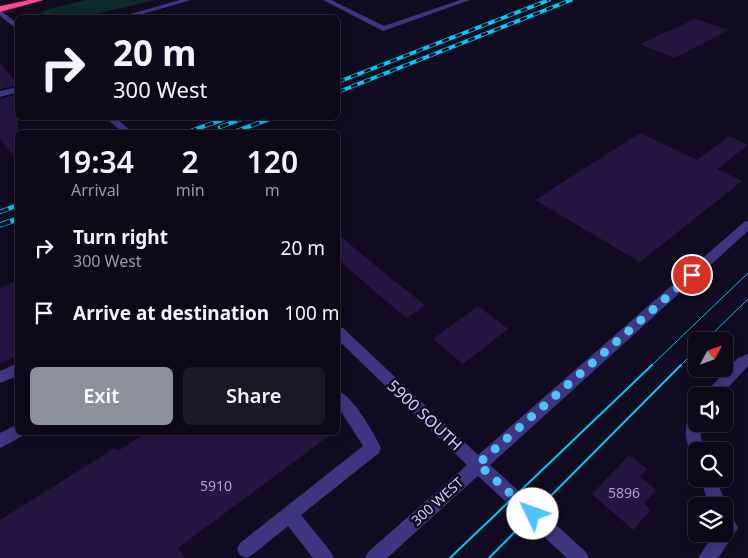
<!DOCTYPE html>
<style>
body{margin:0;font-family:"Noto Sans",sans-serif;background:#1b1726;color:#f1f3f6;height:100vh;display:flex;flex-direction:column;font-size:19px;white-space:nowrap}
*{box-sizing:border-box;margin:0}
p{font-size:16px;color:#9a9aa2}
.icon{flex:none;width:28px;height:28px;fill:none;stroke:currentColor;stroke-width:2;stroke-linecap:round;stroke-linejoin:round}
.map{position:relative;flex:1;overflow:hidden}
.details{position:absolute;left:15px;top:130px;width:325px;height:305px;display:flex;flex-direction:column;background:#0d0919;border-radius:8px;box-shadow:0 2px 12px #0003,0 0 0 1px #2d2a38}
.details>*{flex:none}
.top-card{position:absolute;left:15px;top:15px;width:325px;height:105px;border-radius:8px;box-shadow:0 2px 12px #0003,0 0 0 1px #2d2a38;background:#0d0919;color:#f1f3f6;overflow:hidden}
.needle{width:32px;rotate:49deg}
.controls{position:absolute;left:688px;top:332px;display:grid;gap:10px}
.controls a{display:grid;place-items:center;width:45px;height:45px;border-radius:8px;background:#0d0919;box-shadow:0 2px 12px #0003,0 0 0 1px #2d2a38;font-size:25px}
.pin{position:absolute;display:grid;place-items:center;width:42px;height:42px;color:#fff;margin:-21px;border:2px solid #fff;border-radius:50%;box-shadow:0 1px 5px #0007}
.me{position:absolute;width:55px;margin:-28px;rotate:312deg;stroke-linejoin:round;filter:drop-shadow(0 0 4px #0008)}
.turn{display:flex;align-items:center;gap:18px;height:105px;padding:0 15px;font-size:22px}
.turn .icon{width:65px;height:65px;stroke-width:2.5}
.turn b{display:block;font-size:35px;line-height:42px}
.eta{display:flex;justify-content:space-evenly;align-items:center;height:85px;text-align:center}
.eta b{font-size:30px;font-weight:600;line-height:35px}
.button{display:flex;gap:10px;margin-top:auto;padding:10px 15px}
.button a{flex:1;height:58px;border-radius:8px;background:#8c9099;color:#fff;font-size:20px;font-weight:600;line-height:58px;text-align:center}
.button a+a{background:#1b1726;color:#f1f3f6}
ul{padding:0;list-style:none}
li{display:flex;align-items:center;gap:15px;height:65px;padding:0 15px}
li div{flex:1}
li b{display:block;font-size:19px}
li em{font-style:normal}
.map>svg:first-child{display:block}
</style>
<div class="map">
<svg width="748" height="558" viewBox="0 0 748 558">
<rect width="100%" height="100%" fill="#110c21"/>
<polygon fill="#0f2a2b" points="87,0 155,0 83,17 35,17 48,9"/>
<g fill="#241842">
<polygon points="695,19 729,30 674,58 640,44"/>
<polygon points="0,63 18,85 0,89"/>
<polygon points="18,94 18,162 0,139 0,99"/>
<polygon points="640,133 697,160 730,136 748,145 717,169 742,181 640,262 535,200"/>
<polygon points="338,234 384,273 425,305 407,318 387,302 338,259"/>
<polygon points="18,280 18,355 0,364 0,288"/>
<polygon points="478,306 508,329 463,364 433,339"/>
<polygon points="147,432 334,432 178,548 185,558 0,558 0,520 115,448 118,451"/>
<polygon points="629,455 647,469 640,477 656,490 644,504 650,510 633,530 592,494"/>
</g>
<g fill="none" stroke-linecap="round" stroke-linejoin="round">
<g fill="#3e3681" fill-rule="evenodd">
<polygon points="180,0 191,0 129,18 116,18"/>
<polygon points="323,0 331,0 384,26 460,0 470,0 383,31"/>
<polygon points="0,10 18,24 18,30 0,16"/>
<polygon points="18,87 18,92 0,97 0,91"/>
<polygon points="106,118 116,118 132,132 122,132"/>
<polygon points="748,221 748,231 490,465 586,552 589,558 567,558 478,476 387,558 365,558 368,552 467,465 338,340 338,327 343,328 478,455 744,222"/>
<polygon points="748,354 748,366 720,396 704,396 706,392 738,358"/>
<polygon points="18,363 18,376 0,383 0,371"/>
<path d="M 338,391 C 353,396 374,433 381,448 L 379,453 L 301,515 L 331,552 L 334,558 L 313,558 L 288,526 L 252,555 L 246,558 L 240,555 L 237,549 L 240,543 L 363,446 L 338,407 Z"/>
<path d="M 696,408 L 696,424 L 701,424 L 701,438 L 706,451 L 696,451 L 696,458 L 692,456 C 685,440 683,427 691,410 Z"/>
<polygon points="18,424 18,432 25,432 23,436 0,448 0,433"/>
<polygon points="700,479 716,479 727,506 725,510 730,512 738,528 718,558 698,558 714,534 724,534 724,506 710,506"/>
</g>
<polygon fill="#ff4790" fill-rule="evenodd" points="29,0 44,0 0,12 0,6"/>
<g stroke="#00cbf7" stroke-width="1">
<polyline points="705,341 748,299"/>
<polyline points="651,366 748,273"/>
<polyline points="680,366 696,350"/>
</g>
<g stroke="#00cbf7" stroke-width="2">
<polyline points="450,558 652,365"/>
<polyline points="489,558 681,365"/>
</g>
<defs>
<g id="rail-far2">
<polyline points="338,82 549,0"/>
<polyline points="338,92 571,0"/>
</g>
<g id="rail-far1">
<polyline points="220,127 244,118"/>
<polyline points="188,132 227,118"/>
<polyline points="234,132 272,118"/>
<polyline points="0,212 18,205"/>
</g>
<polyline id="rail" points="0,225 18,219"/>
</defs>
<use href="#rail-far2" stroke="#00cbf7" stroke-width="4"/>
<use href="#rail-far1" stroke="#00cbf7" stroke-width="4.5"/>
<use href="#rail" stroke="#00cbf7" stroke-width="5.5"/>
<use href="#rail-far2" stroke="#110c21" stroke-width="2.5" stroke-dasharray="7" stroke-linecap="butt"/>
<use href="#rail-far1" stroke="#110c21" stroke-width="3" stroke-dasharray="9" stroke-linecap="butt"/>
<use href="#rail" stroke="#110c21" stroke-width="4" stroke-dasharray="11" stroke-linecap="butt"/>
</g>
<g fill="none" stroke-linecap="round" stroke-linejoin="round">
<polyline stroke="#4fc3f7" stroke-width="9" stroke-dasharray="0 16.2" points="533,514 478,464 692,275"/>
</g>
<g text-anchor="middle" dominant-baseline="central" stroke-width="5" stroke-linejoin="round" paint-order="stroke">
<g font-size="14" fill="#aa9fd0">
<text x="216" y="485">5910</text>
<text x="624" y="492">5896</text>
</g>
<g font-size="14" fill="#d6ccff" stroke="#110c21">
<text transform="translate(437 501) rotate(-42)">300 WEST</text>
</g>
<g font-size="16" fill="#d6ccff" stroke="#110c21">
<text transform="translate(425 415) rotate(43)">5900 SOUTH</text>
</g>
</g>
</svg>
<div class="controls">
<a><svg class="needle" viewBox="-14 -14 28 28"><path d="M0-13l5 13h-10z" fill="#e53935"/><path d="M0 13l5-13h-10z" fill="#9a9aa2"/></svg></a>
<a><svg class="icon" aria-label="sound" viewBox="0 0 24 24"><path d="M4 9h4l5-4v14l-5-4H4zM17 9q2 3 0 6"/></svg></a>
<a><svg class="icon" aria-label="search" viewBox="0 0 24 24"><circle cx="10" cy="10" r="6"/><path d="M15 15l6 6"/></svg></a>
<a><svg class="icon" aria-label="layers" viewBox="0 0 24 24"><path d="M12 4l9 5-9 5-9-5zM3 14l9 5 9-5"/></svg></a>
</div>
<div class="pin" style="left:692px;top:275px;background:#d93025"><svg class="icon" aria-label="arrive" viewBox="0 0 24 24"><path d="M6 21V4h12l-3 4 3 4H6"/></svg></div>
<svg class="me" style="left:533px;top:514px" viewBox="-20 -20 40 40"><circle r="19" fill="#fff"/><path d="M0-13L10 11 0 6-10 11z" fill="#4fc3f7"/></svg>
<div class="top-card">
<div class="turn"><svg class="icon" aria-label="right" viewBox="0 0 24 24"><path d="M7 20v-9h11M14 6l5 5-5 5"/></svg><div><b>20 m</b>300 West</div></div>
</div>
<section class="details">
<div class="eta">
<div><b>19:34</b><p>Arrival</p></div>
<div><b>2</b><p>min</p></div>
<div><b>120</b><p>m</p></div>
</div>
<ul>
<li><svg class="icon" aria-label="right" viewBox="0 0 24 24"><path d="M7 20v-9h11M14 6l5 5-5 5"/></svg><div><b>Turn right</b><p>300 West</p></div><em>20 m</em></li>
<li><svg class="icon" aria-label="arrive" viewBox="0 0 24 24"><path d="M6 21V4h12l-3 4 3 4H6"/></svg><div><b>Arrive at destination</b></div><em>100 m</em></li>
</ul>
<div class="button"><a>Exit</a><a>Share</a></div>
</section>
</div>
